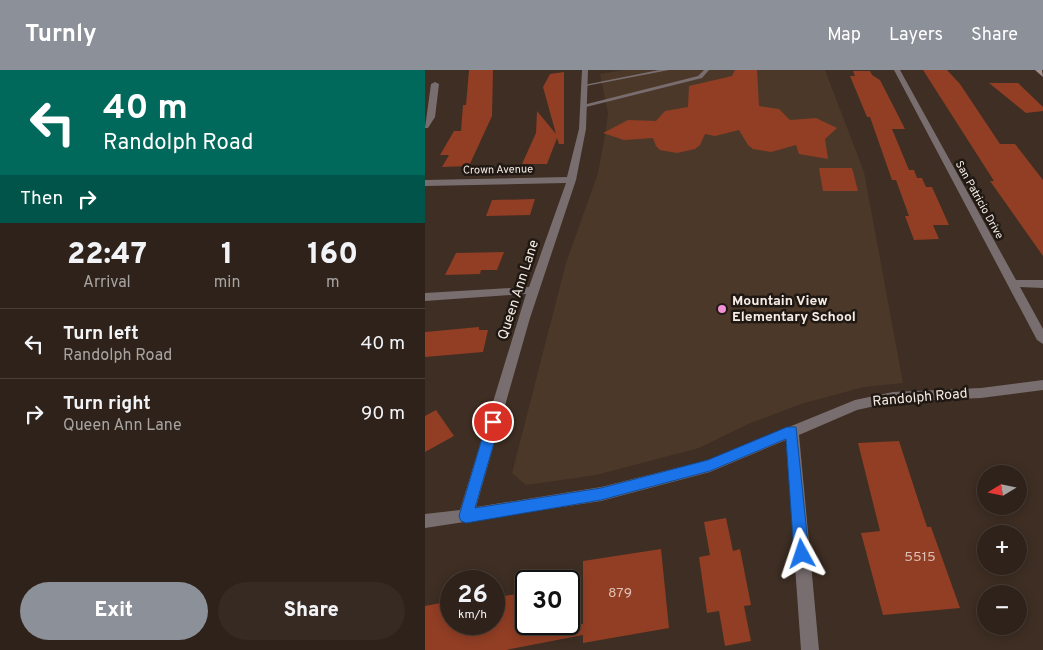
<!DOCTYPE html>
<meta charset="utf-8">
<style>
body{margin:0;font-family:Overpass,sans-serif;background:#362a23;color:#f1f3f6;height:100vh;display:flex;flex-direction:column;font-size:19px;white-space:nowrap}
*{box-sizing:border-box;margin:0}
p{font-size:16px;color:#a7a4a2}
.icon{flex:none;width:28px;height:28px;fill:none;stroke:currentColor;stroke-width:2;stroke-linecap:round;stroke-linejoin:round}
.map{position:relative;flex:1;overflow:hidden}
.side{display:flex;flex-direction:column;background:#2e221a;width:425px}
.side>*{flex:none}
.top-card{background:#00695c;color:#fff;overflow:hidden}
.needle{width:32px;rotate:260deg}
.tools{position:absolute;left:552px;top:395px;display:grid;gap:10px}
.tools a{display:grid;place-items:center;width:50px;height:50px;border-radius:50%;background:#2e221a;box-shadow:0 2px 12px #0003,0 0 0 1px #493f39;font-size:25px}
.speed{position:absolute;left:15px;top:500px;display:flex;gap:10px;font-size:25px;font-weight:700;text-align:center}
.speed>*{display:grid;place-content:center;width:65px;height:65px;border-radius:50%;background:#2e221a;box-shadow:0 2px 12px #0003,0 0 0 1px #493f39;line-height:1}
.speed small{font-size:12px;font-weight:400}
.speed .limit{border:2px solid #111;border-radius:8px;background:#fff;color:#111}
.pin{position:absolute;display:grid;place-items:center;width:42px;height:42px;color:#fff;margin:-21px;border:2px solid #fff;border-radius:50%;box-shadow:0 1px 5px #0007}
.me{position:absolute;width:55px;margin:-28px;rotate:355deg;stroke-linejoin:round;filter:drop-shadow(0 0 4px #0008)}
.turn{display:flex;align-items:center;gap:18px;height:105px;padding:0 20px;font-size:22px}
.turn .icon{width:65px;height:65px;stroke-width:2.5}
.turn b{display:block;font-size:35px;line-height:42px}
.then{display:flex;align-items:center;height:48px;padding:0 20px;background:#0003;gap:10px;font-size:19px}
.eta{display:flex;justify-content:space-evenly;align-items:center;height:85px;text-align:center}
.eta b{font-size:30px;font-weight:800;line-height:35px}
.primary-button{display:flex;gap:10px;margin-top:auto;padding:10px 20px}
.primary-button a{flex:1;height:58px;border-radius:30px;background:#8c9099;color:#fff;font-size:20px;font-weight:800;line-height:58px;text-align:center}
.primary-button a+a{background:#362a23;color:#f1f3f6}
ul{padding:0;list-style:none}
li{display:flex;align-items:center;gap:15px;height:70px;padding:0 20px;border-top:1px solid #493f39}
li div{flex:1}
li b{display:block;font-size:19px}
li em{font-style:normal}
header{display:flex;align-items:center;gap:30px;box-sizing:border-box;height:70px;padding:0 25px;background:#8c9099;color:#fff}
header strong{font-size:24px}
nav{display:flex;gap:28px;margin-inline-start:auto;font-size:18px}
main{display:flex;flex:1;min-height:0}
.map>svg:first-child{display:block}
</style>
<header>
<strong>Turnly</strong>
<nav><a>Map</a><a>Layers</a><a>Share</a></nav>
</header>
<main>
<section class="side">
<div class="top-card">
<div class="turn"><svg class="icon" aria-label="left" viewBox="0 0 24 24"><path d="M17 20v-9H6M10 6l-5 5 5 5"/></svg><div><b>40 m</b>Randolph Road</div></div>
<div class="then">Then<svg class="icon" aria-label="right" viewBox="0 0 24 24"><path d="M7 20v-9h11M14 6l5 5-5 5"/></svg></div>
</div>
<div class="eta">
<div><b>22:47</b><p>Arrival</p></div>
<div><b>1</b><p>min</p></div>
<div><b>160</b><p>m</p></div>
</div>
<ul>
<li><svg class="icon" aria-label="left" viewBox="0 0 24 24"><path d="M17 20v-9H6M10 6l-5 5 5 5"/></svg><div><b>Turn left</b><p>Randolph Road</p></div><em>40 m</em></li>
<li><svg class="icon" aria-label="right" viewBox="0 0 24 24"><path d="M7 20v-9h11M14 6l5 5-5 5"/></svg><div><b>Turn right</b><p>Queen Ann Lane</p></div><em>90 m</em></li>
</ul>
<div class="primary-button"><a>Exit</a><a>Share</a></div>
</section>
<div class="map">
<svg width="618" height="580" viewBox="0 0 618 580">
<rect width="100%" height="100%" fill="#3e2e23"/>
<polygon fill="#4c3829" points="198,0 400,0 439,102 478,313 439,317 376,334 323,354 274,378 171,405 101,415 87,403 141,193 173,103 181,60 183,43 175,4"/>
<g fill="#913e24">
<polygon points="44,0 68,0 67,46 44,96 17,97 24,85 15,85 29,61 36,61 38,35 41,35"/>
<polygon points="310,0 332,0 334,36 354,39 365,50 391,48 412,58 400,69 403,89 374,84 371,75 346,82 328,79 323,75 314,60 290,66 280,64 275,75 270,79 252,83 235,80 231,76 228,68 199,70 178,63 203,50 231,51 240,41 263,37 264,16 307,6"/>
<polygon points="498,0 522,0 535,14 575,74 590,74 618,110 618,186 565,111 569,111"/>
<polygon points="428,1 445,1 447,5 455,10 480,59 467,59 484,100 489,100 492,108 497,108 501,117 507,117 524,155 508,155 514,169 489,170 480,146 484,146 471,110 467,110 445,47 442,47 425,6 430,6"/>
<polygon points="139,2 139,74 134,74 132,68 122,94 97,94 111,63 112,41 131,64 118,17 125,4"/>
<polygon points="564,13 593,13 618,37 618,41 601,43"/>
<polygon points="394,98 427,98 433,121 398,121"/>
<polygon points="110,129 105,145 61,146 67,130"/>
<polygon points="79,182 72,200 56,200 55,204 20,205 31,183"/>
<polygon points="54,257 54,260 63,260 58,282 0,287 0,262"/>
<polygon points="11,340 29,366 0,382 0,346"/>
<polygon points="474,371 502,457 506,457 535,538 458,545 436,463 455,461 433,373"/>
<polygon points="301,448 308,481 315,479 326,535 319,536 326,571 300,576 294,541 282,543 274,487 285,485 279,452"/>
<polygon points="236,479 244,558 158,573 158,565 81,580 0,580 0,536 26,531 26,554 69,554 69,528 101,522 101,554 158,554 158,491"/>
</g>
<g fill="none" stroke-linecap="round" stroke-linejoin="round">
<g fill="#796e6f" fill-rule="evenodd">
<polygon points="234,0 244,0 161,16 159,15"/>
<polygon points="279,0 284,0 277,8 161,37 158,35 273,6"/>
</g>
<g fill="#796e6f" fill-rule="evenodd">
<polygon points="157,0 163,0 161,59 151,110 105,248 51,437 176,417 283,390 430,330 468,322 556,318 618,310 618,320 556,328 468,332 432,340 374,365 394,580 376,580 361,370 285,402 176,431 0,458 0,444 35,440 101,224 0,231 0,223 104,217 141,113 0,116 0,110 142,107 154,59"/>
<polygon points="469,0 475,0 591,210 618,210 618,218 595,217 618,259 618,274 612,270"/>
<polygon points="10,12 14,14 10,47 3,58 0,58 6,14"/>
</g>
<polygon fill="#a19091" fill-rule="evenodd" points="610,0 617,0 618,7"/>
</g>
<polygon fill="#1a73e8" stroke="#114b97" points="68,347 75,352 50,438 176,418 283,390 362,357 371,357 384,484 382,489 377,491 372,489 369,484 361,369 285,401 176,430 41,453 36,451 34,446 62,352"/>
<circle fill="#f391d5" stroke="#1f1813" stroke-width="2" cx="297" cy="239" r="5"/>
<g text-anchor="middle" dominant-baseline="central" stroke-width="5" stroke-linejoin="round" paint-order="stroke">
<g font-size="11" fill="#f6ece4" stroke="#1f1813">
<text transform="translate(73 100) rotate(-1)">Crown Avenue</text>
<text transform="translate(554 130) rotate(61)">San Patricio Drive</text>
</g>
<g font-size="14" fill="#f6ece4" stroke="#1f1813">
<text transform="translate(94 220) rotate(-72)">Queen Ann Lane</text>
<text transform="translate(495 328) rotate(-5)">Randolph Road</text>
</g>
<g font-size="14" font-weight="bold" fill="#f6ece4" stroke="#1f1813" text-anchor="start">
<text x="307" y="231">Mountain View<tspan x="307" dy="16">Elementary School</tspan></text>
</g>
<g font-size="14" fill="#ddc0b4">
<text x="495" y="487">5515</text>
<text x="195" y="523">879</text>
</g>
</g>
</svg>
<div class="tools">
<a><svg class="needle" viewBox="-14 -14 28 28"><path d="M0-13l5 13h-10z" fill="#e53935"/><path d="M0 13l5-13h-10z" fill="#a7a4a2"/></svg></a>
<a>+</a>
<a>−</a>
</div>
<div class="speed"><div>26<small>km/h</small></div><div class="limit">30</div></div>
<div class="pin" style="left:68px;top:352px;background:#d93025"><svg class="icon" aria-label="arrive" viewBox="0 0 24 24"><path d="M6 21V4h12l-3 4 3 4H6"/></svg></div>
<svg class="me" style="left:377px;top:484px" viewBox="-20 -20 40 40"><path d="M0-17L14 15 0 8-14 15z" fill="#1a73e8" stroke="#fff" stroke-width="4"/></svg>
</div>
</main>
